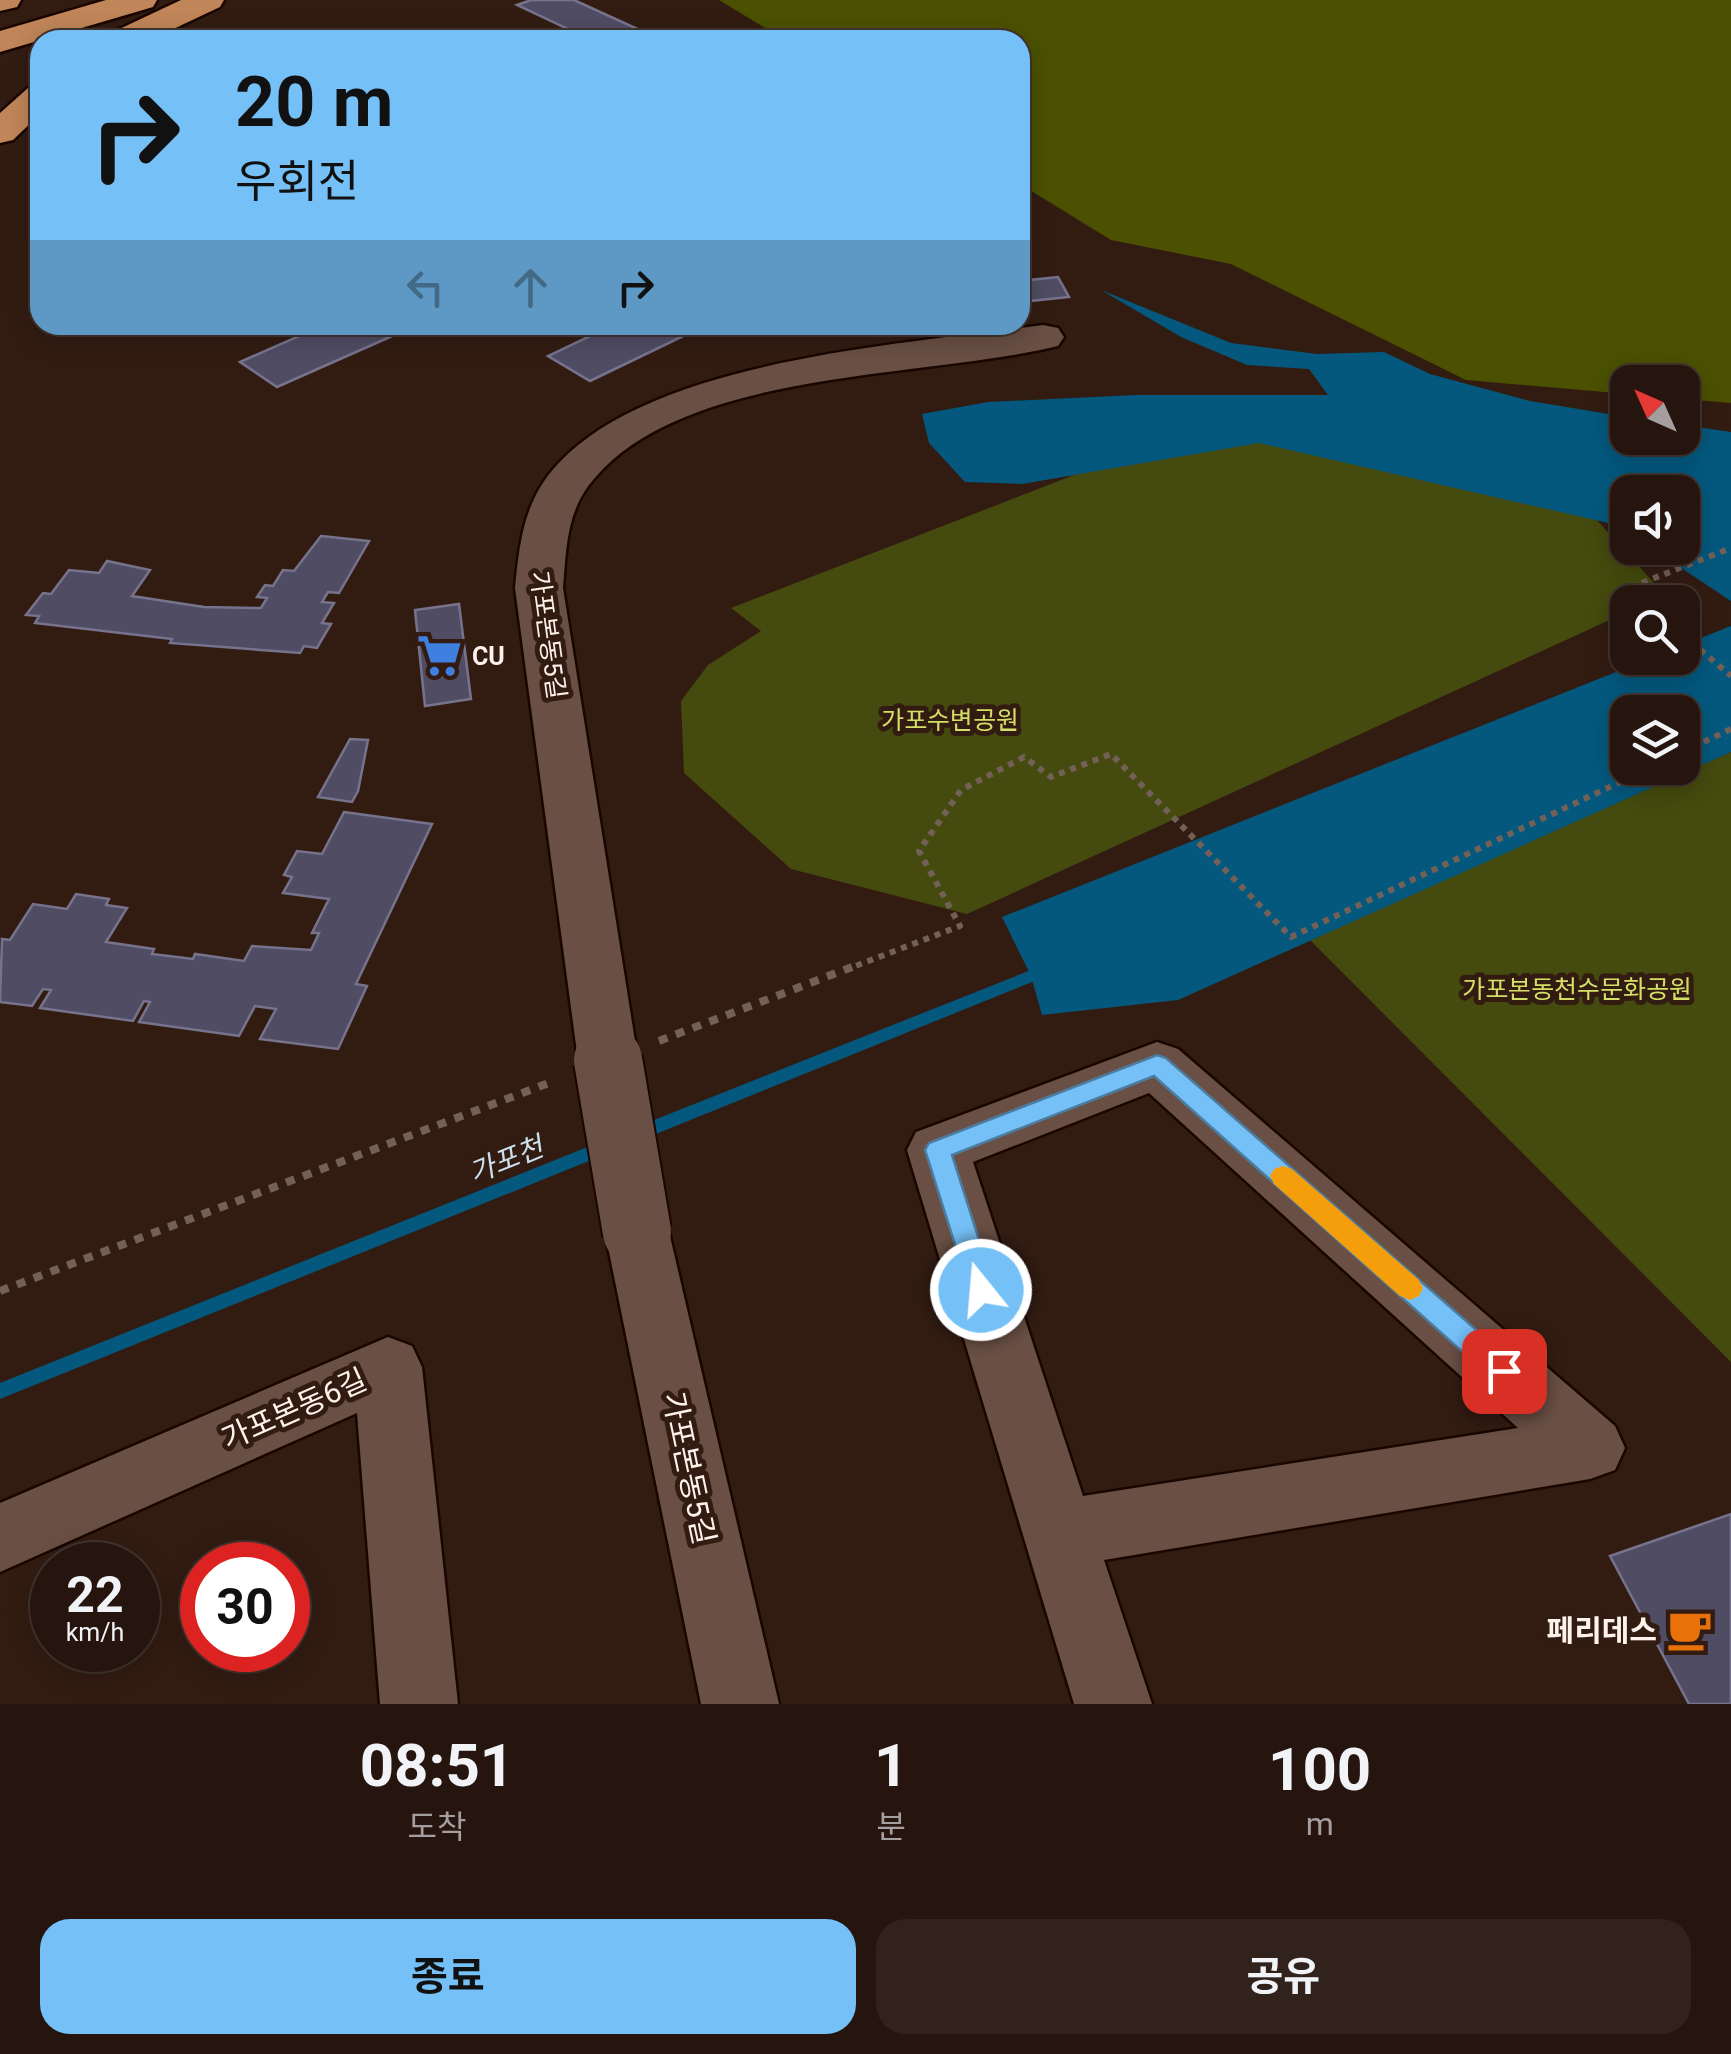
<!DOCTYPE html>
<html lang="ko">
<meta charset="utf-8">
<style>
body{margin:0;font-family:Roboto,"Noto Sans KR",sans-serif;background:#32221c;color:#f1f3f6;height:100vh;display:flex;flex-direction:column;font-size:38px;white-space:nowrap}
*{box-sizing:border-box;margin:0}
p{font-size:32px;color:#a49f9e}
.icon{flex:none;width:55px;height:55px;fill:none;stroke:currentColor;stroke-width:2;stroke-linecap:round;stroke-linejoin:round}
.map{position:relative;height:1704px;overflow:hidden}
.details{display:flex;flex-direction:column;background:#26150e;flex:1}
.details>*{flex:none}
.top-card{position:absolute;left:30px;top:30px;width:1000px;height:305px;border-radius:30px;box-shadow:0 5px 25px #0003,0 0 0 2px #42342e;background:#75c0f6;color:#111;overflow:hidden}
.needle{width:65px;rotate:315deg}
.controls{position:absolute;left:1610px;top:365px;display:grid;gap:20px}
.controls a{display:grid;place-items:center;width:90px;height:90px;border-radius:20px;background:#26150e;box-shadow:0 5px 25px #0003,0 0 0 2px #42342e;font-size:50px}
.speed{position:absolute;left:30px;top:1542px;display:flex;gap:20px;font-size:50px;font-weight:700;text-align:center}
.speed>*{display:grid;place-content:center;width:130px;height:130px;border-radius:50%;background:#26150e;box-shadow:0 5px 25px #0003,0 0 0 2px #42342e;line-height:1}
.speed small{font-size:25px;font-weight:400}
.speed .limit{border:15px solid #d22;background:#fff;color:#111}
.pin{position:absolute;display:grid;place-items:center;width:85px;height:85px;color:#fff;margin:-42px;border-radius:20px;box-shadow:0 5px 15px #0006}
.me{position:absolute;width:110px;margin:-55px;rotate:343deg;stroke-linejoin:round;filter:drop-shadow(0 0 8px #0008)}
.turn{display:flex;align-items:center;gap:35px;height:210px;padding:0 40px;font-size:45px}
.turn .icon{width:130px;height:130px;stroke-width:2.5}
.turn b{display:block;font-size:70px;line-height:85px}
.lanes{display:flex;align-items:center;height:95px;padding:0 40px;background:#0003;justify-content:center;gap:50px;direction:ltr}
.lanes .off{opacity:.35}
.eta{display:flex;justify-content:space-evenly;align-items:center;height:170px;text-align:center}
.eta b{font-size:60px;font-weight:700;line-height:70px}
.button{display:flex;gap:20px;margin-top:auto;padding:20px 40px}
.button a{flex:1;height:115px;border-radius:30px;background:#75c0f6;color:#111;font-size:40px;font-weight:700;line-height:115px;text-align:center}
.button a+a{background:#32221c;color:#f1f3f6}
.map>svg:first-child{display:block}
</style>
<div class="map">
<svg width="1731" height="1704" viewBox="0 0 1731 1704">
<rect width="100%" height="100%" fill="#321c12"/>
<g fill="#454a0e">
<polygon points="1264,419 1585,507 1665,595 1649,602 1628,602 1627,612 967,914 791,869 684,773 681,701 708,665 761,631 731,608 1157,443"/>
<polygon points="1731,752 1731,1362 1310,940"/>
</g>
<polygon fill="#4b5100" points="719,0 1731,0 1731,403 1683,399 1682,382 1628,382 1627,394 1466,380 1231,264 1111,240 1020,184 1020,40 785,40"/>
<g fill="#04587e" fill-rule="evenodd">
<polygon points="1101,290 1231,343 1317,354 1384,352 1430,374 1530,401 1627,417 1628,438 1682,438 1683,425 1731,432 1731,601 1651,548 1682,548 1682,492 1628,492 1627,532 1617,525 1259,443 1022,484 965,482 929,443 922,414 988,402 1135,395 1328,395 1309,369 1247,365 1181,337"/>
<path d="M 1731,626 L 1731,752 L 1178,1000 L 1042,1015 L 1031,976 L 1002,917 L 1651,658 L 1682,658 L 1683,645 ZM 1628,712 L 1682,712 L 1682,768 L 1628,768 Z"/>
</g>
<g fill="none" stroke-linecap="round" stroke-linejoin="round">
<g fill="#04587e" fill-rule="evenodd">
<polygon points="1031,970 1037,972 1039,976 1037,980 641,1140 635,1142 629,1140 626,1135 629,1130"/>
<polygon points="605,1140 611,1142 614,1147 611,1152 0,1399 0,1383"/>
</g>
</g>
<g fill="#504c64" stroke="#77738c" stroke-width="2.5">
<polygon points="531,0 574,0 653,36 644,40 591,40 517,5"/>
<polygon points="1058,277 1069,297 1020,302 1020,281"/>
<polygon points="324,325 417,325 277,387 240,362"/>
<polygon points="613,325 706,325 590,381 548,356"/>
<polygon points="321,536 369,541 339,593 328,592 322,602 334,603 322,623 331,624 317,648 304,646 300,653 170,643 172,639 35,623 39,616 26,615 43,593 51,594 69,570 99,573 107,561 150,570 132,596 204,607 261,608 267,598 257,597 265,585 273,586 283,570 294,571"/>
<polygon points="459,604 471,699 425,706 415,610"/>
<polygon points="350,739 368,740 358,791 352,802 318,797"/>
<polygon points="344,812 432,824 356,984 367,986 338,1049 260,1039 276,1009 255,1006 239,1036 139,1022 150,1002 144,1001 133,1021 40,1008 51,990 43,989 32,1006 0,1002 2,939 10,940 33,904 67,909 76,894 109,899 106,905 127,908 106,942 154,949 152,954 193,959 195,954 244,961 252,946 311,950 319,933 312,933 329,899 283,893 292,877 284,875 297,851 322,854"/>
<polygon points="1731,1514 1731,1704 1689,1704 1610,1556"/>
</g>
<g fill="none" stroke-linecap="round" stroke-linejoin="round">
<defs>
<g id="street">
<path d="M 1043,325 L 1058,328 L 1064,337 L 1058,346 C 924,379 678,368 589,485 C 566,515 566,553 563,588 L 638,1060 L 629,1076 L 608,1083 L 587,1076 L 578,1060 L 515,588 C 519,547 523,507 550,473 C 642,359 903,345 1043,325 Z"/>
<path d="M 1157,1042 L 1178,1049 L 1615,1426 L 1625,1448 L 1615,1470 L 1590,1479 L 1104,1560 L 1152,1704 L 1074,1704 L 907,1150 L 916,1132 ZM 1149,1093 L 1518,1428 L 1083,1496 L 973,1162 Z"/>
<polygon points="637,1205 660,1213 669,1232 779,1704 701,1704 605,1232 614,1213"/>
<polygon points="388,1337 412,1346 422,1367 458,1704 380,1704 357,1413 0,1572 0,1503"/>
</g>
<g id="highway">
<polygon points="0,0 21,0 17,7 0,11"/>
<polygon points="106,0 157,0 153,7 0,52 0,31"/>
<polygon points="181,0 224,0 220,7 150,40 106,40 111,33"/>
<polygon points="40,84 40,114 13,140 0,143 0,113 28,88"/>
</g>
</defs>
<use href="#street" stroke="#190601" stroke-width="5"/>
<use href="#highway" stroke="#190601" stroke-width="5"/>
<g stroke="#736057" stroke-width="6" stroke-dasharray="6 6" stroke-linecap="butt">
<polyline points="1646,602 1629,588 1731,548"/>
<polyline points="1682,634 1731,676"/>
<polyline points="1682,752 1731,729"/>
<polyline points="845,970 960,926 919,851 961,790 1024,757 1051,777 1111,754 1291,937 1650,768"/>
</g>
<g stroke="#736057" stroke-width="8" stroke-dasharray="9 9" stroke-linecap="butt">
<polyline points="659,1041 852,967"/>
<polyline points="0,1291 554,1081"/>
</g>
<use href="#street" fill="#694f44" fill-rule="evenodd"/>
<use href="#highway" fill="#c08558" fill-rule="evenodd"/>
<defs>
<polyline id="street-bridge" points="608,1060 637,1232"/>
</defs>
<use href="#street-bridge" stroke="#190601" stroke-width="72" stroke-linecap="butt"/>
<use href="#street-bridge" stroke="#694f44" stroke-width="68"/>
</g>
<polygon fill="#75c0f6" stroke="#4c7da0" stroke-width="2.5" points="1157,1055 1166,1058 1514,1363 1518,1371 1514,1380 1504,1384 1494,1380 1154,1076 952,1155 995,1290 991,1298 981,1301 972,1298 925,1150 929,1143"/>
<polygon fill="#f59e0b" points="1283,1166 1292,1169 1419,1280 1423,1288 1419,1296 1410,1300 1400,1296 1274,1184 1270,1176 1274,1169"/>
<defs>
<symbol id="supermarket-bare" viewBox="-9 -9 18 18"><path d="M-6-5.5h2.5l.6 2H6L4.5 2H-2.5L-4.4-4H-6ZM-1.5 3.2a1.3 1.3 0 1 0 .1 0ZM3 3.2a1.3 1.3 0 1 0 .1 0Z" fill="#3f7fe0" stroke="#321c12" stroke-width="2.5" paint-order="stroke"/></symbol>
<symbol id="cafe-bare" viewBox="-9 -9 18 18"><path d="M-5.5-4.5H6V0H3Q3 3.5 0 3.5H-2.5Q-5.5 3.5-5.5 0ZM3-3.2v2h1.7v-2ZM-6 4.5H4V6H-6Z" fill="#e8710a" stroke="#321c12" stroke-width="2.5" paint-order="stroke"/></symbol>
</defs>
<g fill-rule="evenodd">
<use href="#supermarket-bare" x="408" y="624" width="63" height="63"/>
<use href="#cafe-bare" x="1658" y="1598" width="63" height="63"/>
</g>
<g text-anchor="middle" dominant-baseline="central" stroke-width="10" stroke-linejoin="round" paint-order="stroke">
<g font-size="25" fill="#fef2ec" stroke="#321c12">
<text transform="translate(548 635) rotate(82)">가포본동5길</text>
</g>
<g font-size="25" font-weight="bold" fill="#fef2ec" stroke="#321c12" text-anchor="start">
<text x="472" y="656">CU</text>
</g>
<g font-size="25" fill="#d4df65" stroke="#321c12">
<text x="950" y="720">가포수변공원</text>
<text x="1577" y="989">가포본동천수문화공원</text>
</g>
<g font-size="28" font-style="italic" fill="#cce1ef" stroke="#321c12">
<text transform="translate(506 1160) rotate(-22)">가포천</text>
</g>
<g font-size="30" fill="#fef2ec" stroke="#321c12">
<text transform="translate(294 1409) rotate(-24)">가포본동6길</text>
<text transform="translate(689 1468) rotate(78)">가포본동5길</text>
</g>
<g font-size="30" font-weight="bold" fill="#fef2ec" stroke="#321c12" text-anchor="end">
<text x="1657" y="1630">페리데스</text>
</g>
</g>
</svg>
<div class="controls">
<a><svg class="needle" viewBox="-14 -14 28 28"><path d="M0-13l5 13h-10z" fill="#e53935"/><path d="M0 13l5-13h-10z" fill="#a49f9e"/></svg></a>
<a><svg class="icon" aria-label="sound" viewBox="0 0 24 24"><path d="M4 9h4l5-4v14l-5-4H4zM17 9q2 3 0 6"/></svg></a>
<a><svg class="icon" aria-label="search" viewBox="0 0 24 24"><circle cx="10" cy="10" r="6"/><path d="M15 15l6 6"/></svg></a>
<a><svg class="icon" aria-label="layers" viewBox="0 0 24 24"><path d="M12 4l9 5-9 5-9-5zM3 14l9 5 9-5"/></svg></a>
</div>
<div class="speed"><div>22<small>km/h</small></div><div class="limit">30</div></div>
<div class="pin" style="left:1504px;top:1371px;background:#d93025"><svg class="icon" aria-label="arrive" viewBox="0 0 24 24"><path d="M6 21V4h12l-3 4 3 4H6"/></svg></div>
<svg class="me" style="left:981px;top:1290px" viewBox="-20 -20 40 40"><circle r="17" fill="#75c0f6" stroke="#fff" stroke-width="3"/><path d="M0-11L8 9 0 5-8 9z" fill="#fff"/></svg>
<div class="top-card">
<div class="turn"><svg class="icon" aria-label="right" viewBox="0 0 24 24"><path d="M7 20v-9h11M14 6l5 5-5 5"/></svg><div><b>20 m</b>우회전</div></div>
<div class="lanes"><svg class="icon off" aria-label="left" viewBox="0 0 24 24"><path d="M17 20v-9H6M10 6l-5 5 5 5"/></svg><svg class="icon off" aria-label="ahead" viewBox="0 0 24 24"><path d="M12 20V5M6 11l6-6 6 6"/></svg><svg class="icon" aria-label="right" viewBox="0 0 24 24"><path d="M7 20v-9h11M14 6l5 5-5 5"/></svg></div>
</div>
</div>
<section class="details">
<div class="eta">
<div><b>08:51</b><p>도착</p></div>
<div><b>1</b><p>분</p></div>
<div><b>100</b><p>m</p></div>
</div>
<div class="button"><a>종료</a><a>공유</a></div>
</section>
